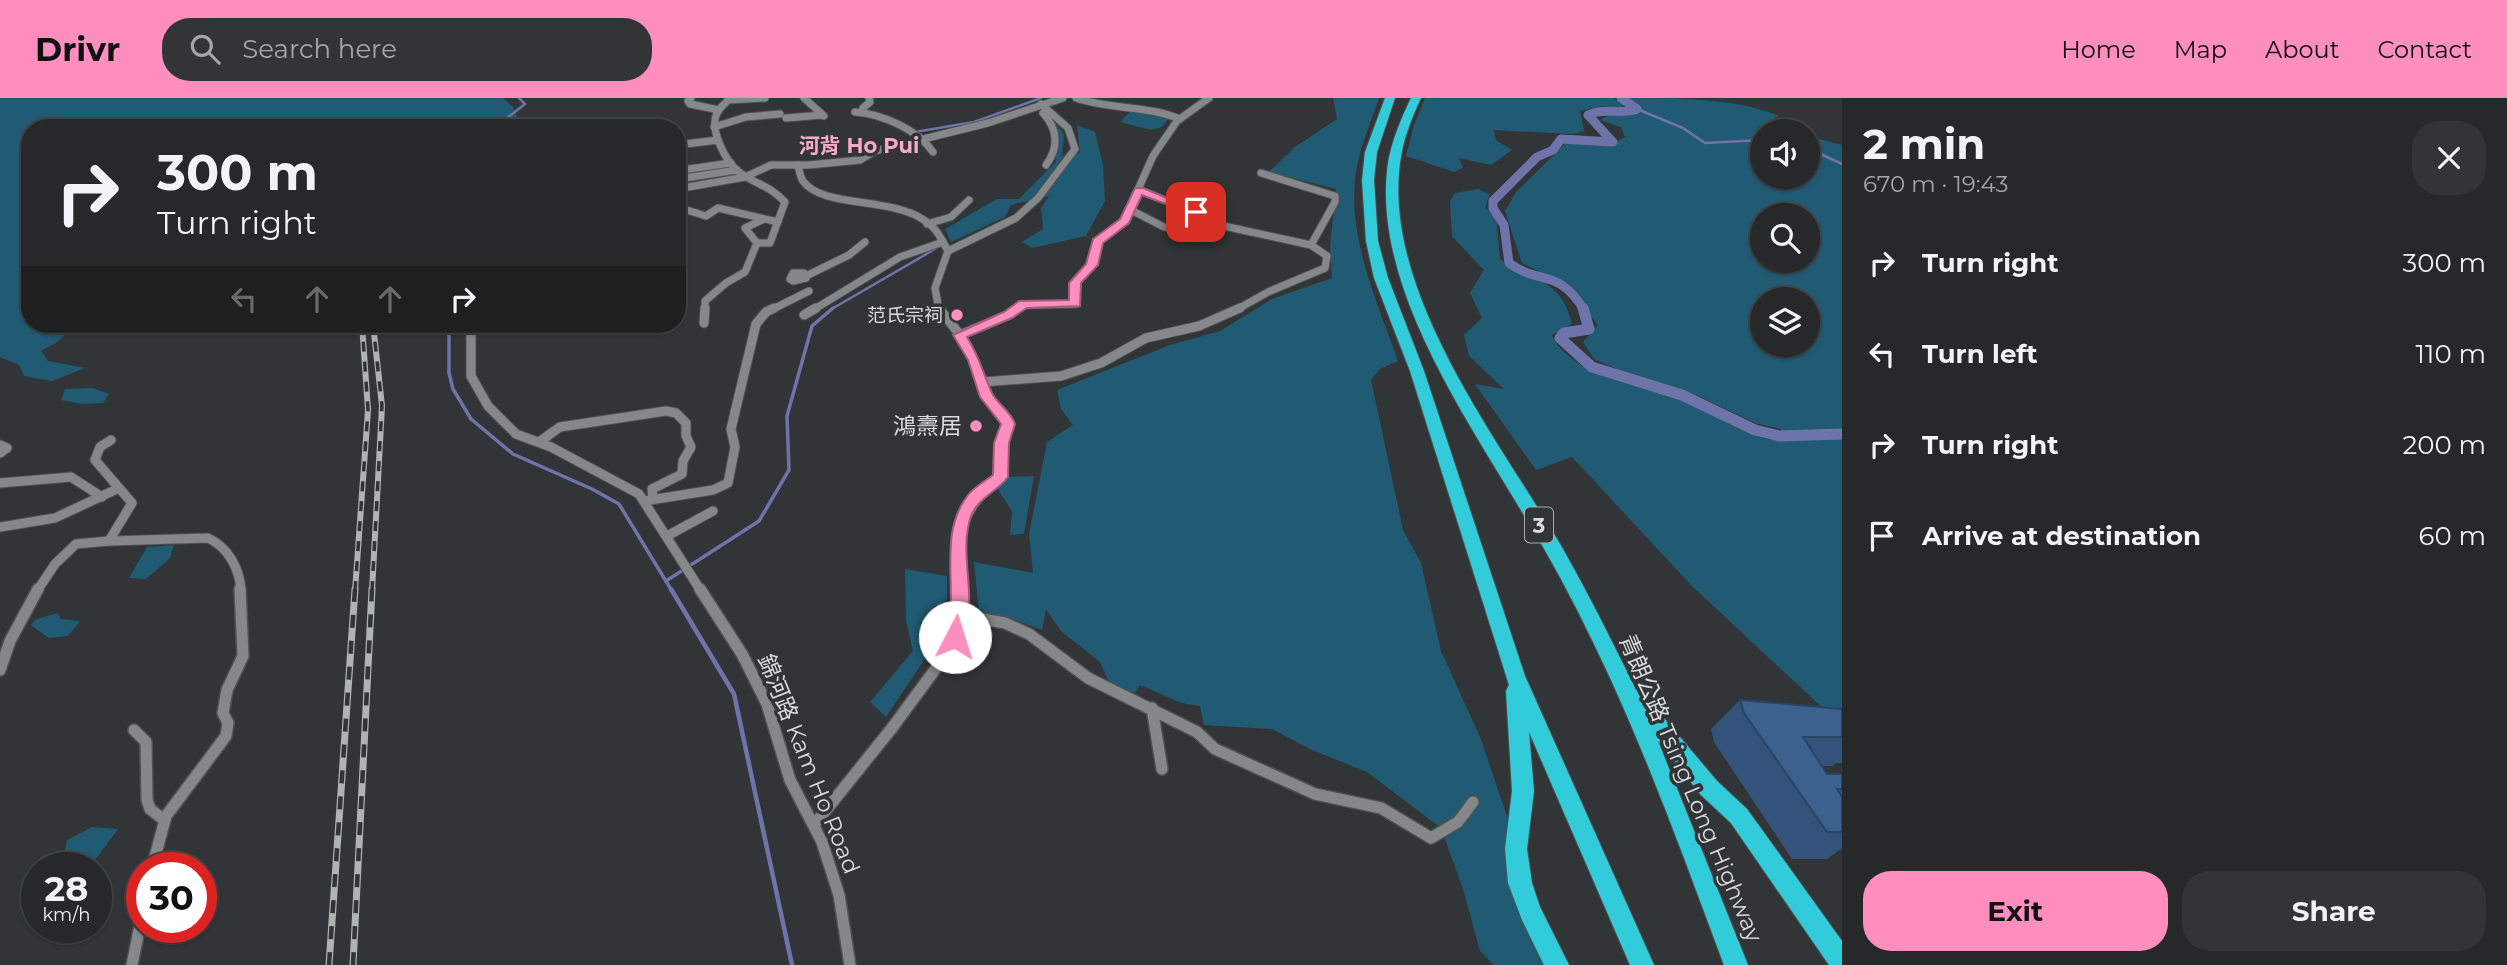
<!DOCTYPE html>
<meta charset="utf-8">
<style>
body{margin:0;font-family:Montserrat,"Noto Sans TC",sans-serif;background:#323435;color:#f1f3f6;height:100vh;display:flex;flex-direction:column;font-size:26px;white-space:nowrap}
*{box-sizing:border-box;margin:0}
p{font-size:23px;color:#a4a6a8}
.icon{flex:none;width:38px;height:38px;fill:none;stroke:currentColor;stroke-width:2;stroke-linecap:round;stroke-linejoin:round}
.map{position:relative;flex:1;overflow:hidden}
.sheet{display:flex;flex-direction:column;background:#262829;width:665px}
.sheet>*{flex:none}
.hud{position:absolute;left:21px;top:21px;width:665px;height:214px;border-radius:28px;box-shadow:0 2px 5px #0004,0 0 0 2px #424446;background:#262829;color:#f1f3f6;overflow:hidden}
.controls{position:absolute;left:1750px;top:21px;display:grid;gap:14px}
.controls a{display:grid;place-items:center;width:70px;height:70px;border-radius:50%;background:#262829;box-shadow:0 2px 5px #0004,0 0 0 2px #424446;font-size:35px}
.speed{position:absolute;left:21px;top:754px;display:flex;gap:14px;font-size:35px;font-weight:700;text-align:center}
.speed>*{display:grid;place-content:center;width:91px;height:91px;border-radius:50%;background:#262829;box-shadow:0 2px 5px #0004,0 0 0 2px #424446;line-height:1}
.speed small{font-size:18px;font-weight:400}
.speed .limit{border:10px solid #d22;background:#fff;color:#111}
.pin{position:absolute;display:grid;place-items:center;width:60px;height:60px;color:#fff;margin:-30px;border-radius:14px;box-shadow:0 4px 10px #0006}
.me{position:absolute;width:77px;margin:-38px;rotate:5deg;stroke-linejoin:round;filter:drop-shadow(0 0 5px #0008)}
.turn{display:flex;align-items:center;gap:24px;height:147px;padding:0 21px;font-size:32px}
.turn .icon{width:91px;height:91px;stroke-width:2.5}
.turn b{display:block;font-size:49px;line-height:60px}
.lanes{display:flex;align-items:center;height:66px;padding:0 21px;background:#0003;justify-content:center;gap:35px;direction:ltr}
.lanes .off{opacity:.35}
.round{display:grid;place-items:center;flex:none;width:74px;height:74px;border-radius:28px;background:#323435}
.summary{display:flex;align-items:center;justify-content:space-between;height:119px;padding:0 21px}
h1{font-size:42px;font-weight:700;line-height:52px}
.primary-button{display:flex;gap:14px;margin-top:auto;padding:14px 21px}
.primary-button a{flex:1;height:80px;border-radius:28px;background:#fd8ebe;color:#111;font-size:28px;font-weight:700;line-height:80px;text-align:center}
.primary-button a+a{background:#323435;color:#f1f3f6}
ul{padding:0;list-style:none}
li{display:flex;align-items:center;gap:21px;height:91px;padding:0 21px}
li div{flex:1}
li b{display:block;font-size:26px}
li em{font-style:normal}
header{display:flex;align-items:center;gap:42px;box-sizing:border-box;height:98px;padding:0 35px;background:#fd8ebe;color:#111}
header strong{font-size:33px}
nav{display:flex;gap:38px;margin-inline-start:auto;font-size:24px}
.search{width:490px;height:63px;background:#323435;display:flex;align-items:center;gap:18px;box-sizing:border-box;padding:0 24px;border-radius:28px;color:#a4a6a8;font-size:26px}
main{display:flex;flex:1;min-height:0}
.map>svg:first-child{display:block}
</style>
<header>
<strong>Drivr</strong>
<div class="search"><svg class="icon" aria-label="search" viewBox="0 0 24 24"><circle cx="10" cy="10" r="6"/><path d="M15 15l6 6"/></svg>Search here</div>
<nav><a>Home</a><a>Map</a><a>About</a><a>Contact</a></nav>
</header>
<main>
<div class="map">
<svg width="1842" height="867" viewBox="0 0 1842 867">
<rect width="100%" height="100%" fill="#323537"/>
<g fill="#215b73" fill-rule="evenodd">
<polygon points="0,0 503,0 513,9 517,19 506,30 30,30 30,226 76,226 56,245 41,253 48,263 85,270 52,283 24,278 19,267 0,259"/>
<path d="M 1333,0 L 1379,0 C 1370,27 1358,53 1355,82 C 1349,144 1378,206 1398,263 L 1380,271 L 1371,282 L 1403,432 L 1421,465 L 1441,553 L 1480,639 L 1508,721 L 1511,791 L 1545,867 L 1494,867 L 1480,853 L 1463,791 L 1441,730 L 1367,674 L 1310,651 L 1272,631 L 1204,627 L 1200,608 L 1182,605 L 1140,587 L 1135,595 L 1110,586 L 1100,564 L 1061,533 L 1046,511 L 1042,532 L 1013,521 L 979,515 L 974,464 L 1033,475 L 1029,436 L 1047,344 L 1073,327 L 1061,311 L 1057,292 L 1170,247 L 1220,233 L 1272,201 L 1332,180 L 1330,149 L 1336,91 L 1269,74 L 1295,49 L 1337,21 Z"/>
<polygon points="1425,0 1613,0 1624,6 1621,9 1603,8 1580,13 1584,33 1572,36 1494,32 1496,42 1512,52 1491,67 1459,60 1463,70 1454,74 1406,58 1414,27"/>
<path d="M 1624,0 C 1673,0 1738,0 1779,18 L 1762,27 L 1788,33 L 1762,33 L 1762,79 L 1808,79 L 1808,38 L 1842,47 L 1842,628 L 1692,488 L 1572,359 L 1536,372 L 1475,286 L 1504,291 L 1469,258 L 1464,237 L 1482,220 L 1470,195 L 1484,172 L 1452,138 L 1450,103 L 1455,95 L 1478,91 L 1490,96 L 1485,109 L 1496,119 L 1500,161 C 1534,186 1560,178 1572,226 L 1552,237 C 1557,251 1578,266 1592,273 C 1620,287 1660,291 1691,304 C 1721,317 1746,340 1780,343 L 1781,331 L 1755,325 L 1694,296 L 1633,278 L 1594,261 L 1583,244 L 1598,227 L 1563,185 L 1522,165 L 1505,113 L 1516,94 L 1568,43 C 1587,44 1608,50 1625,39 L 1621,29 L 1600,22 L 1613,15 L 1631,14 L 1635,10 ZM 1762,117 L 1808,117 L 1808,163 L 1762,163 ZM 1762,201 L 1808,201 L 1808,247 L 1762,247 Z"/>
<polygon points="1131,13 1169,20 1162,29 1151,32 1120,24"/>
<polygon points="1053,22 1064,36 1062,58 1080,55 1077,27 1095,34 1103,67 1105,103 1086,138 1032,150 1022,144 1043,131 1041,110 1049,98 1011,107 1005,119 951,144 945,131 997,101 1019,101 1056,64"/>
<polygon points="93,290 109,296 103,305 83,306 61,302 65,291"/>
<polygon points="1034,378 1024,436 1010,437 1012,413 995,387 1008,379"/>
<polygon points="174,447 170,460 146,481 129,480 147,449"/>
<polygon points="905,471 947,478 947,528 886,619 870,604 913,553 906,523"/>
<polygon points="57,515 61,521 80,523 68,538 49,540 31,527 35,522"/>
<polygon points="92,729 118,731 89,770 61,770 67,742"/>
</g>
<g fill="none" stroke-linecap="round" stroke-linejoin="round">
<g stroke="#6e73aa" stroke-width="2.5">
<polyline points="1637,11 1683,30 1705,45 1762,42"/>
<polyline points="494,30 525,6 519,0"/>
<polyline points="915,34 974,24 1041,0"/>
<polyline points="1808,50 1842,66"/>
<polyline points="830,212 935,151"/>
</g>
<g stroke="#6e73aa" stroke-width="3.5">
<polyline points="449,226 449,275 453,291 471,321 513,356 592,391 619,406 672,493"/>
<polyline points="666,483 759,423 789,372 787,318 812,228 833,210"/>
</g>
<polyline stroke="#6e73aa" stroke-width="4.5" points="671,491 734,596 792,867"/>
<path stroke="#6e73aa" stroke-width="9" d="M 1584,212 C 1559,170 1539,187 1509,165 L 1504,127 L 1493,110 L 1493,103 L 1537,59 L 1553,52 L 1561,41 L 1613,44 L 1588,17 C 1604,9 1621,17 1637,11 L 1621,0"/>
<polyline stroke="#6e73aa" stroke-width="11" points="1583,210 1589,231 1564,235 1560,240 1592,269 1682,297 1755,332 1779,338 1842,336"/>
<defs>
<g id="street-far2">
<polyline points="691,0 688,3 690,6 719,12"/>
<polyline points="804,0 824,18"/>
<path d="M 1076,0 C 1111,12 1146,7 1180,21"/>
<polyline points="863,10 870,4 869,0"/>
<path d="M 855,14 C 882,16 917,31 933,54"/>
<path d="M 1043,15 C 1058,31 1059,50 1046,67"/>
<polyline points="786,20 822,17"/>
<polyline points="714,29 746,19 780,16"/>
<polyline points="677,47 718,42"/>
<polyline points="731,65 682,72 678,81 737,72"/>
<path d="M 798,67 C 799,71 800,79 803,83 C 825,114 907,94 937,134 C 941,140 945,147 948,153 L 935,190 L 939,212"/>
<polyline points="1261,75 1335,98 1335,104 1311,147"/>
<polyline points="677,91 745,79 771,67 809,67 860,62 875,53 988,25 1063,0"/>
<polyline points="1139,92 1203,117 1219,127"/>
<polyline points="677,109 706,118 718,110 778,124"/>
<polyline points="1131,112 1164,129 1187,131 1219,127 1311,147 1327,158 1325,170 1268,194 1236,212"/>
<polyline points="927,126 951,119 969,102"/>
<path d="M 757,145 L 770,145 L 785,104 C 768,86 756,87 739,74 C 725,63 709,31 717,15 C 719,10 725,6 728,2 L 765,0"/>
<polyline points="948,153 1016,120 1038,100 1075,51 1068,30 1041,6"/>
<polygon points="793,175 804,175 806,180 793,183 790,181"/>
<polyline points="806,178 849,157 865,144"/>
<polyline points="705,212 705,203 726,185 745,174 757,145 745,130 762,122"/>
<polyline points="771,212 809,193"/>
<polyline points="813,212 900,159 943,144"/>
<polyline points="1015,212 1022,207 1076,206 1075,185 1092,167 1098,142 1123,125 1153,58 1177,23 1209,0"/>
</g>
<g id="street-far1">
<path d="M 939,210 L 960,237 L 974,262 L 987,299 L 1008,326 L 1001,345 L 1000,379 C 958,412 956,442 958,493"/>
<polyline points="804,217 816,210"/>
<polyline points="704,225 705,210"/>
<polyline points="471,226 471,278 488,308 516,336 551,349 639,396 701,493"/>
<polyline points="960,237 1008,217 1018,210"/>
<polyline points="983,284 1061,278 1101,265 1146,240 1199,228 1240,210"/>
<path d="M 111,342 L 100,349 L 95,362 L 132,405 L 109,443 L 208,440 C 228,449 240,471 241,493"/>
<polyline points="539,344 560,329 666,313 676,315 686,325 686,338 691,349 683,363 682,376 652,391 653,401"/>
<polyline points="0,347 7,350 0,355"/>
<polyline points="0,385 71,379 102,399"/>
<polyline points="644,403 713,392 728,385 735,349 731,331 756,226 766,214 774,210"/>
<polyline points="0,429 55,420 119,390"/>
<polyline points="667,438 713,413"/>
<polyline points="37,493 55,466 76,446 109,443"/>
</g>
<g id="street">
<polyline points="700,491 742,556 767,606 790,682 822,744 839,797 850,867"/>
<polyline points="959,524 982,521 1005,525 1029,536 1088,580 1197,634 1215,651 1315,696 1381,710 1431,740 1458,724 1473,704"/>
<polyline points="0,572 10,543 38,491"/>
<polyline points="1152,610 1162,671"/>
<polyline points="134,632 146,644 147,702 150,711 164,722"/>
<polyline points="814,727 892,630 948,554 958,528 958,491"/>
<polyline points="152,770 166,718 226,638 228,625 223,615 227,592 243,558 240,491"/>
<polyline points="132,867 142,817"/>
</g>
<g id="highway">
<polygon points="1385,0 1395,0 1377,54 1374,82 1378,143 1388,180 1424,273 1525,578 1654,867 1630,867 1529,634 1534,693 1527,751 1532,785 1540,809 1569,867 1544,867 1522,822 1508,785 1505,751 1512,693 1506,593 1509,587 1410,273 1374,180 1366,143 1362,82 1365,54"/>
<path d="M 1411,0 L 1421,0 C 1411,21 1403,42 1400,65 C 1383,194 1497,340 1560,446 C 1587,493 1612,543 1636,592 L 1642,594 L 1717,683 L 1747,711 L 1842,843 L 1842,867 L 1829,867 L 1731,725 L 1701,697 L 1658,643 L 1748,867 L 1724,867 C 1684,760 1645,651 1595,548 C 1573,502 1549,457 1522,414 C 1464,316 1371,184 1388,65 C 1392,42 1401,21 1411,0 Z"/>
</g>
</defs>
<use href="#street-far2" stroke="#4f5253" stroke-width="9"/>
<use href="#street-far1" stroke="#4f5253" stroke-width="11"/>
<use href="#street" stroke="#4f5253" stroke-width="14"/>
<use href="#highway" stroke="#4f5253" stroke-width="2"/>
<use href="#street-far2" stroke="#85888a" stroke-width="7"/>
<use href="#street-far1" stroke="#85888a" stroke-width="9"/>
<use href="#street" stroke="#85888a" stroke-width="11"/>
<use href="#highway" fill="#32cbd9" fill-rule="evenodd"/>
<defs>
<g id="rail-far1">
<polyline points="355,493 368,312 362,226"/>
<polyline points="372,493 382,308 373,226"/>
</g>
<g id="rail">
<polyline points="329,867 355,491"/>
<polyline points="353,867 372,491"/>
</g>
</defs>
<use href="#rail-far1" stroke="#b0b2b3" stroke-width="6"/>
<use href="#rail" stroke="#b0b2b3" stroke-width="7"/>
<use href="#rail-far1" stroke="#323537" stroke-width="3.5" stroke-dasharray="10" stroke-linecap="butt"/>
<use href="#rail" stroke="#323537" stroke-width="4.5" stroke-dasharray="13" stroke-linecap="butt"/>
</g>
<polygon fill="#34537a" points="1740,602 1842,611 1842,665 1837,665 1832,668 1822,668 1827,676 1842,676 1842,750 1827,761 1792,761 1714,644 1711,631"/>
<polygon fill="#3c618e" stroke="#2a4463" stroke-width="2" points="1740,602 1842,611 1842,639 1803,639 1827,676 1842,676 1842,691 1837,691 1842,699 1842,734 1827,734 1744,615"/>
<path fill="#fd8ebe" stroke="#a45c7c" stroke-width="2" d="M 1135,90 L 1143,90 L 1201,114 L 1192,116 L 1142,97 L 1129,125 L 1103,145 L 1098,167 L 1081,185 L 1080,208 L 1027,210 L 1012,220 L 967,239 C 979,258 983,275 992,295 C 998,307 1011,313 1015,326 L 1009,345 L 1008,379 C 997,394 978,400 971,418 C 957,458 981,507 961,544 L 949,544 L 946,539 C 960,493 936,438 968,397 C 974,389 985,383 993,377 L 994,345 L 1001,326 L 980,299 L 968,262 L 953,237 L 1004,214 L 1019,203 L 1069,202 L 1069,185 L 1086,166 L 1093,141 L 1120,121 Z"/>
<g fill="#fd8ebe" stroke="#323537" stroke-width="2.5">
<circle cx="957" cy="217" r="7"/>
<circle cx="976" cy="328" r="7"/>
</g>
<g text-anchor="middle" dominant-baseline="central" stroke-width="7" stroke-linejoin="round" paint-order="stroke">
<g font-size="19" fill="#d9dbdc" stroke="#323537" text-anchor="end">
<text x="943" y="217">范氏宗祠</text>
</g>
<g font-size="21" font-weight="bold" fill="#f8a9c9" stroke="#323537">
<text x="859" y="47">河背 Ho Pui</text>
</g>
<rect fill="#323537" stroke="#a7a9aa" stroke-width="2" x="1525" y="409.5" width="28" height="35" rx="5"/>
<g font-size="21" font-weight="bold" fill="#d9dbdc">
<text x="1539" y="427">3</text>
</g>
<g font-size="23" fill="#d9dbdc" stroke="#323537" text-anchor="end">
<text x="962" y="328">鴻燾居</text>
</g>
<g font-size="23" fill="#d9dbdc" stroke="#323537">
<text transform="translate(809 666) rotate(68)">錦河路 Kam Ho Road</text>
<text transform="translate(1691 690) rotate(67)">青朗公路 Tsing Long Highway</text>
</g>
</g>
</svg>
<div class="controls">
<a><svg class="icon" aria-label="sound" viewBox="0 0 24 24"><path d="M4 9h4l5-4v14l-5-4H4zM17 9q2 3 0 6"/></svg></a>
<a><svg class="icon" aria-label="search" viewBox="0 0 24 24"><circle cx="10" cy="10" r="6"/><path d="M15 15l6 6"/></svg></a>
<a><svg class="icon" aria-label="layers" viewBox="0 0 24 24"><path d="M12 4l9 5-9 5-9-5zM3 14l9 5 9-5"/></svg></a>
</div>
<div class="speed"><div>28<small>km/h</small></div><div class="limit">30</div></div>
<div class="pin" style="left:1196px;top:114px;background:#d93025"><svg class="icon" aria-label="arrive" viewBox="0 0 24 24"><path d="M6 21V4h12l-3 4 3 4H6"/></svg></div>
<svg class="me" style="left:955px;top:539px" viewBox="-20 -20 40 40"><circle r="19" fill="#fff"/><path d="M0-13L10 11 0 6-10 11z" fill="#fd8ebe"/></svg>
<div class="hud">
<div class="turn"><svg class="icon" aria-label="right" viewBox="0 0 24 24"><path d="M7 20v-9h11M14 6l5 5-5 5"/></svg><div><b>300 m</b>Turn right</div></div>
<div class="lanes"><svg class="icon off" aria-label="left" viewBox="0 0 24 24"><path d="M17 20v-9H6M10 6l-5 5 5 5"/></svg><svg class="icon off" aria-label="ahead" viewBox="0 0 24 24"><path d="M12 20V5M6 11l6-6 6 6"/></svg><svg class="icon off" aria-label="ahead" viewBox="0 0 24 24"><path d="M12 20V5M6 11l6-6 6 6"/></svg><svg class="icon" aria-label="right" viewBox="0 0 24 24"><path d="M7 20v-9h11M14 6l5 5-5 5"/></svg></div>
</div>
</div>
<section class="sheet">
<div class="summary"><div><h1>2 min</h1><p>670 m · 19:43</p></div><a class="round"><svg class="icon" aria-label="close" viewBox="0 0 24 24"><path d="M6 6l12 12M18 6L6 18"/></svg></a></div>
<ul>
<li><svg class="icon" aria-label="right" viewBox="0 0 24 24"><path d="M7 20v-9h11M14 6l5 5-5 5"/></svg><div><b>Turn right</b></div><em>300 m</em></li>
<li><svg class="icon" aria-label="left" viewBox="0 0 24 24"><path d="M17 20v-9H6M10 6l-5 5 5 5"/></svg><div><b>Turn left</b></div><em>110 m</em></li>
<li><svg class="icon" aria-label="right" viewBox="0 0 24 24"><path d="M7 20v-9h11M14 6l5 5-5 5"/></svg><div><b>Turn right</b></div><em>200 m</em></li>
<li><svg class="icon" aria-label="arrive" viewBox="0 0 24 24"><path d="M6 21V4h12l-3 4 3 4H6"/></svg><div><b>Arrive at destination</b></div><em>60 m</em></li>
</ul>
<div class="primary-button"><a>Exit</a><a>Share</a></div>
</section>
</main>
